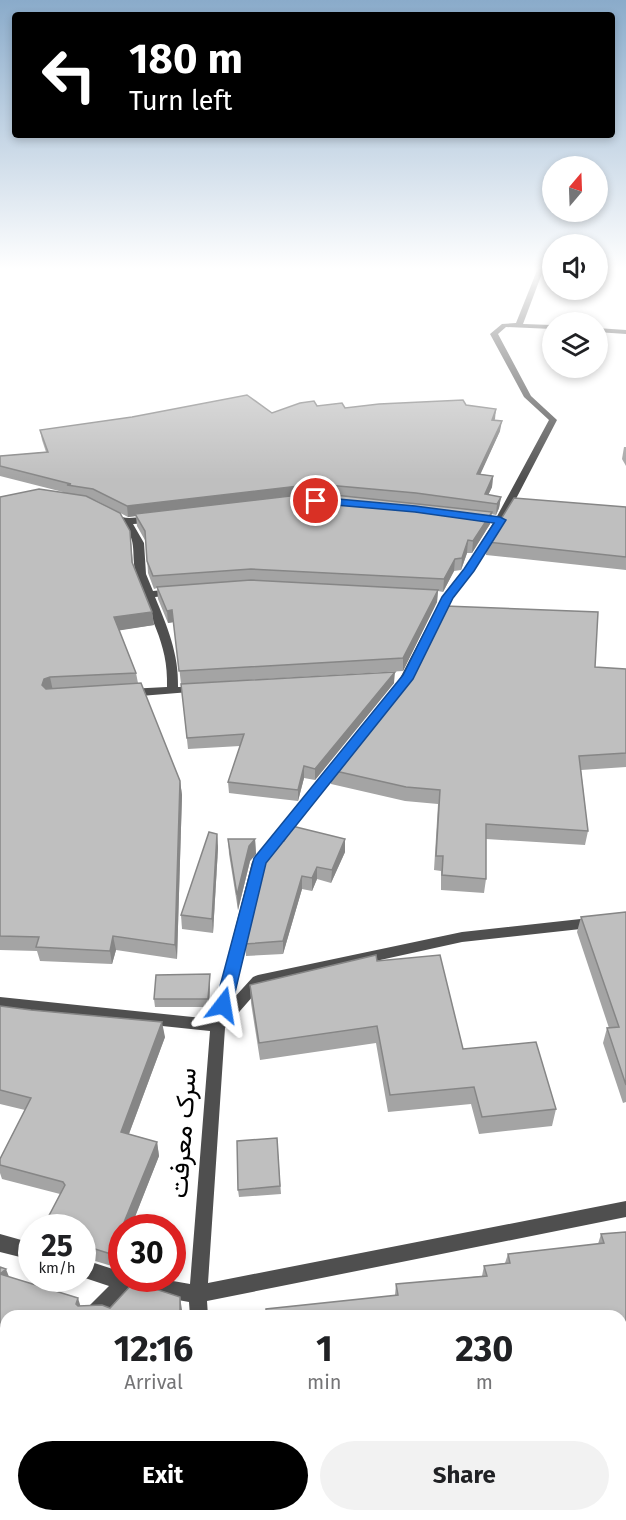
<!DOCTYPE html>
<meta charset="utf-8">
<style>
body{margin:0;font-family:"Fira Sans",Vazirmatn,sans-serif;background:#f2f2f2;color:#202124;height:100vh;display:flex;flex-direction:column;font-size:22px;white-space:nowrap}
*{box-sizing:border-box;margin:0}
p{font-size:20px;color:#757577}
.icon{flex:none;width:33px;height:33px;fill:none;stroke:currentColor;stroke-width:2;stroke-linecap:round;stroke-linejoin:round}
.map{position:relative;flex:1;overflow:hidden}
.panel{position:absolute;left:0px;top:1310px;width:627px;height:212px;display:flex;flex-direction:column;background:#fff;border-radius:18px 18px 0 0;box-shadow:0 3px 9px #0003}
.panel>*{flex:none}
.guide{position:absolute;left:12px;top:12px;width:603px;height:126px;border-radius:6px;box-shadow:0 3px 9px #0003;background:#000;color:#fff;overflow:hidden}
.needle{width:39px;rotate:19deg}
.tools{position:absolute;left:542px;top:156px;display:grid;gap:12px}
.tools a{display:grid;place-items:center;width:66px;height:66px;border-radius:50%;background:#fff;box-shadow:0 3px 9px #0003;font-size:30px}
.speed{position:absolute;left:18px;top:1214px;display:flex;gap:12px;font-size:30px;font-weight:700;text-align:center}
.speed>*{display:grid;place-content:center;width:78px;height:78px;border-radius:50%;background:#fff;box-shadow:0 3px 9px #0003;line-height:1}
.speed small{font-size:15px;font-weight:400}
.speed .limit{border:9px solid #d22;background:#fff;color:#111}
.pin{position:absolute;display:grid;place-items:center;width:51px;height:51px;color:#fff;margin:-26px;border:3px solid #fff;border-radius:50%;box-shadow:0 2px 6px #0007}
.me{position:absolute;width:66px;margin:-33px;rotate:14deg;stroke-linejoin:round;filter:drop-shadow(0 0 4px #0008)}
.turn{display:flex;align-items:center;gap:21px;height:126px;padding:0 18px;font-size:27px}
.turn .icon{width:78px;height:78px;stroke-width:2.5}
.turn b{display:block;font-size:42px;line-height:51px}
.eta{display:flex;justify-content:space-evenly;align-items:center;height:102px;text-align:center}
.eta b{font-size:36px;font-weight:700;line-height:42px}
.button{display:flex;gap:12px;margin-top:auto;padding:12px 18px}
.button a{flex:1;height:69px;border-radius:36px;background:#000;color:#fff;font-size:24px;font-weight:700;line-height:69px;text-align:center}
.button a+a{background:#f2f2f2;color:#202124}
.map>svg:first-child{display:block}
</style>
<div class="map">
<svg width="626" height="1520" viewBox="0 0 626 1520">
<rect width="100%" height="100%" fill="#fff"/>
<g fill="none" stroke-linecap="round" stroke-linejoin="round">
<g fill="#4f4f4f" fill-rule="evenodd">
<polygon points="538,268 544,268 523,324 552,325 552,329 506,327 498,334 531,396 557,420 505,520 473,571 452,598 409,684 407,686 399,686 397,684 442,597 464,570 495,520 549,420 524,397 490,334 502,324 516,323"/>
<polygon points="597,328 626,330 626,334 597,332"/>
<path d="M 122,517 C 132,520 146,514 155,520 L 150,523 L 133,524 L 144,543 L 146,574 L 153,591 L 174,589 L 179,592 L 174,595 L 155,597 C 167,626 179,654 178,687 L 202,687 L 204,689 L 202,691 L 128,697 L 122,693 L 128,689 L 167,687 C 169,641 147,616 136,575 C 130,551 140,538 117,520 Z"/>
<polygon points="341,757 347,761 345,764 265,863 232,1000 253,977 258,975 462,932 626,914 626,924 462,942 262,986 225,1028 208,1283 626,1201 626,1217 207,1301 208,1316 190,1316 189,1302 129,1291 105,1316 82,1316 85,1310 109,1286 82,1277 82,1259 122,1272 122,1278 156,1278 190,1284 210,1031 0,1009 0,997 212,1019 252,862 337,758"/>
<polygon points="0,1234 32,1243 32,1260 0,1252"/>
<polygon points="6,1384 6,1406 0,1409 0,1387"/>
<rect x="196" y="1515" width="20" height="5"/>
</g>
</g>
<g fill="#a4a4a4">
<polygon points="466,405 496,409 494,420 500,431 480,474 493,476 492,487 488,495 501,497 499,508 496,515 491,514 490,524 472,553 467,553 461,570 454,571 443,592 438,591 437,602 403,671 181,684 174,622 168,623 158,599 157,588 154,589 148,573 146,542 137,526 136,516 128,517 95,500 130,531 133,564 152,612 154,625 119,630 136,673 138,683 180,781 182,795 177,959 116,950 112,964 40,961 37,951 0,950 0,497 63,492 0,476 0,456 46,452 42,440 40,430 272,413 317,406 345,408"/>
<polygon points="624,447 626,447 626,466 622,459"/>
<polygon points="626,507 626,570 486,555 487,542"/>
<polygon points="595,667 626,669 626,767 581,770 588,831 585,845 486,839 486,879 484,893 441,890 441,871 434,870 438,804 405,801 331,784 331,770"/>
<polygon points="394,683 315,780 304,778 298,801 229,793 228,782 240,746 188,749 181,684"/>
<polygon points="217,834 218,848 213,933 182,929 181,915"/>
<polygon points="228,839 255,839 256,854 250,861 238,910 229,854"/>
<polygon points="284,841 345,852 331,883 317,879 312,891 302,889 283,954 246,956 245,944"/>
<polygon points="626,912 626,1102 623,1103 603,1043 607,1028 609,1028 577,932 581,917"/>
<polygon points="377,961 463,1049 556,1109 552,1126 479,1134 471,1104 388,1112 376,1043 260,1060 251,1003 250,985"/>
<polygon points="210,974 210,982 209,1007 155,1007 154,999"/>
<polygon points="0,1006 165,1037 129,1134 157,1142 159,1156 115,1267 82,1257 82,1227 60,1194 2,1179 0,1173 0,1159 25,1110 0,1104"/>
<polygon points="277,1138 281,1194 239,1197 238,1190"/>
<polygon points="626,1232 626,1377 621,1378 621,1316 395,1295 396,1284 482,1276 484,1266 505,1263 508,1254 598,1244 601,1234"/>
<polygon points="6,1405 6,1515 0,1509 0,1408"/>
<polygon points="6,1515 54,1515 50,1520 11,1520"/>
</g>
<g fill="#868686">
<polygon points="496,409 495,419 490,430 492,420"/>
<polygon points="502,421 500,431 476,484 477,474"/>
<polygon points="493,476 492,487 485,502 485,494"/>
<polygon points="316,484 316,495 135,514 136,516 128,517 127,506"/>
<polygon points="501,497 499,508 496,515 497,504"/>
<polygon points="492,512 490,524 472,553 473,541"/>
<polygon points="468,540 467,553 461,570 462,558"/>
<polygon points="455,559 454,571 443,592 444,579"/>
<polygon points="438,590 437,602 403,671 403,658"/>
<polygon points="172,610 174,622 168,623 167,611"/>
<polygon points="152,612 154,625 116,631 114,617"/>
<polygon points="395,672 394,683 315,780 315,769"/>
<polygon points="50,677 53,691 45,698 42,685 44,679"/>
<polygon points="304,766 304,778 298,801 298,790"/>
<polygon points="180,781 182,795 177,959 175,945"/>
<polygon points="217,834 218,848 213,933 212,919"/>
<polygon points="255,839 256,854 250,861 238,910 237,895 249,846"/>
<polygon points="345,839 345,852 331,883 332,870"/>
<polygon points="317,867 317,879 312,891 312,878"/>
<polygon points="302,876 302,889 283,954 283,941"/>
<polygon points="113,936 116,950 112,964 110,951"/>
<polygon points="210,974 210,982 209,1007 208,999"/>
<polygon points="162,1022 165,1037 124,1147 121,1132"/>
<polygon points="157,1142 159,1156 131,1227 122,1227"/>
<polygon points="122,1229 122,1250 115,1267 111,1254"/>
<polygon points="6,1269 11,1282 0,1274"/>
<polygon points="180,1297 182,1310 182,1316 180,1316"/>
<polygon points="78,1298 82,1311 76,1304"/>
<polygon points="6,1360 6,1377 0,1383 0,1366"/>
<polygon points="40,1515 54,1515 50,1520 36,1520"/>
</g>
<g fill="#bfbfbf" stroke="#868686" stroke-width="1.5">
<polygon points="247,395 272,413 300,403 314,401 317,406 342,403 345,408 379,404 463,400 466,405 496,409 492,420 502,421 477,474 493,476 485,494 501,497 497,504 416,493 316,484 127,506 93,489 67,485 71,484 0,466 0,456 48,452 40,430 132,417"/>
<polygon points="39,489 86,496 120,513 130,531 132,562 152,612 114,617 136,673 50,677 44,679 42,685 46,689 141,683 180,781 175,945 113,936 110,951 36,947 39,937 0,936 0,497"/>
<polygon points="316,493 492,512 473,541 468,540 462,558 455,559 444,579 251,569 153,576 147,561 145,531 135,514"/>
<polygon points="514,498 626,507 626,557 487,542"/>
<polygon points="251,580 438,590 403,658 179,671 172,610 167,611 157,587"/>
<polygon points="445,606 598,612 595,667 626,669 626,753 579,756 588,831 486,824 486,879 442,875 443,856 436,856 440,790 406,787 331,770 417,664"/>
<polygon points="395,672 315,769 304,766 298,790 228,782 244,734 187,738 181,684"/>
<polygon points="292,826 345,839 332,870 317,867 312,878 302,876 283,941 245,944 267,851 275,841 284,841"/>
<polygon points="209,832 217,834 212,919 181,915"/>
<polygon points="228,839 255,839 249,846 237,895"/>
<polygon points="626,912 626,1085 607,1028 619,1027 581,917"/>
<polygon points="376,955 377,961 440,955 463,1049 536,1042 556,1109 482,1117 474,1087 390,1095 377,1026 259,1043 250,985"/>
<polygon points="210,974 208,999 154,999 156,975"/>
<polygon points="0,1006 31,1010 162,1022 121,1132 157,1142 111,1254 82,1245 82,1227 43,1227 65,1185 63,1182 0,1165 0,1159 31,1098 0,1090"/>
<polygon points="277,1138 280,1186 238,1190 237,1141"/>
<polygon points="626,1232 626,1363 621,1363 621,1316 266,1316 266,1309 398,1295 396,1284 487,1276 484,1266 510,1263 508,1254 604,1243 601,1234"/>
<polygon points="0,1267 6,1269 0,1274 78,1298 76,1304 78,1306 102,1305 110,1308 134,1282 180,1297 180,1316 6,1316 6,1360 0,1366"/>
<polygon points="5,1404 6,1405 6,1510 0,1504 0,1408"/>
<polygon points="11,1515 40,1515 36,1520 16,1520"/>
<polygon points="230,1515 553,1515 554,1520 230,1520"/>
</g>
<linearGradient id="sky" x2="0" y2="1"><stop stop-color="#8aabca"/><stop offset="0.56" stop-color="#fff"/><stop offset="1" stop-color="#fff" stop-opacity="0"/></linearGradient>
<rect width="626" height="480" fill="url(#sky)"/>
<polygon fill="#1a73e8" stroke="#114b97" stroke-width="1.5" points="316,497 415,506 500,517 506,520 474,571 453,598 413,679 266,863 232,1005 229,1010 223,1012 217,1010 215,1005 254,858 403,675 442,597 464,569 494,523 415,512 313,503 313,498"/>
<g text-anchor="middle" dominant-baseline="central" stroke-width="6" stroke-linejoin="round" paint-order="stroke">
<g font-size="26" fill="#000" stroke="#fff">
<text transform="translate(183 1133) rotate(-86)">سرک معرفت</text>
</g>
</g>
</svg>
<div class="tools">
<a><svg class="needle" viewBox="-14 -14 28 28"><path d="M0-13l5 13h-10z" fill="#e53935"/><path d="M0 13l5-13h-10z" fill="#757577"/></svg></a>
<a><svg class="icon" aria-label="sound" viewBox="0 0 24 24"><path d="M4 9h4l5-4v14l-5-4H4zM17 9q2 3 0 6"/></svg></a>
<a><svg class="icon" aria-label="layers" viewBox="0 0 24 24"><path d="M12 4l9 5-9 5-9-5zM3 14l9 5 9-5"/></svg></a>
</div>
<div class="speed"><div>25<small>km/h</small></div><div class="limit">30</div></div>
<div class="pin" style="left:316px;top:501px;background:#d93025"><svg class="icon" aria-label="arrive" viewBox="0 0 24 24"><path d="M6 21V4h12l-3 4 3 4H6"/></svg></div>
<svg class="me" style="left:223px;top:1005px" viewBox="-20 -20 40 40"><path d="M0-17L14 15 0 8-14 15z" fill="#1a73e8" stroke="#fff" stroke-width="4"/></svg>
<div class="guide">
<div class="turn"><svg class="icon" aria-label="left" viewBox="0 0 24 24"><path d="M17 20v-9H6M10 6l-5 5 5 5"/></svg><div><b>180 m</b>Turn left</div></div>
</div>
<section class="panel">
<div class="eta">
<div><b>12:16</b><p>Arrival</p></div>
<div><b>1</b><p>min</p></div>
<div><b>230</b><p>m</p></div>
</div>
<div class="button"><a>Exit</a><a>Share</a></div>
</section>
</div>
